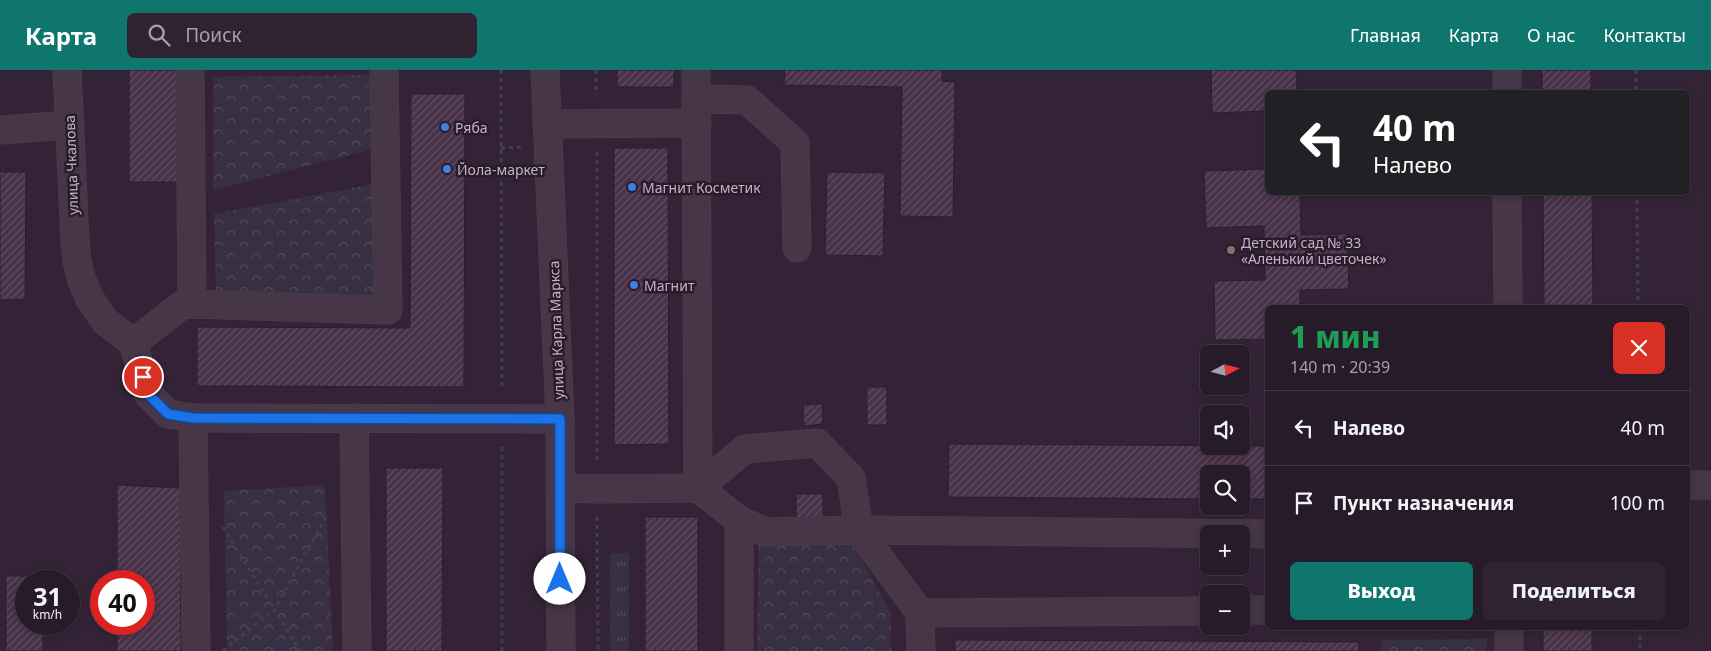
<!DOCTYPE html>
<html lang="ru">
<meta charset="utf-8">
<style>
body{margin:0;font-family:"Noto Sans",sans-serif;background:#2f2331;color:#f1f3f6;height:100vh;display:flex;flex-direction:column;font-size:19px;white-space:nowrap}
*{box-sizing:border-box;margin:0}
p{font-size:16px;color:#a4a1a8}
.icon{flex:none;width:28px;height:28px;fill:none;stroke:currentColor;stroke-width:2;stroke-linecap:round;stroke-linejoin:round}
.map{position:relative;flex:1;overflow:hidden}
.details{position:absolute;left:1265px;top:235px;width:425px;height:325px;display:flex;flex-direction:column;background:#271a29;border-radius:8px;box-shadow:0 2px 8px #0003,0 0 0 1px #433846}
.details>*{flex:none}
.top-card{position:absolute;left:1265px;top:20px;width:425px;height:105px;border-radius:8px;box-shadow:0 2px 8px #0003,0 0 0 1px #433846;background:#202124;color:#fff;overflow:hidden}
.needle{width:32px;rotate:83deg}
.fabs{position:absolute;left:1200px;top:275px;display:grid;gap:10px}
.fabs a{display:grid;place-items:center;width:50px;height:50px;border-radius:8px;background:#271a29;box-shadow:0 2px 8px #0003,0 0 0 1px #433846;font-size:25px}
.speed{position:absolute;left:15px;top:500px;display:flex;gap:10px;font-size:25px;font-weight:700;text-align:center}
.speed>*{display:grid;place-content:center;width:65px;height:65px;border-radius:50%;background:#271a29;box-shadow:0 2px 8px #0003,0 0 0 1px #433846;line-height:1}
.speed small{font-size:12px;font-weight:400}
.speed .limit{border:8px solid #d22;background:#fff;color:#111}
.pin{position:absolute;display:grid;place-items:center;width:42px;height:42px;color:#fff;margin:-21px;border:2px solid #fff;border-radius:50%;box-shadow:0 1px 5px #0007}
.me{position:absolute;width:55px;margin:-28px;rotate:0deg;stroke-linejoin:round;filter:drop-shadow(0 0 4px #0008)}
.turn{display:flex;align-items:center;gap:18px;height:105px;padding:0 25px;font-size:22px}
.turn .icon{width:65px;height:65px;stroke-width:2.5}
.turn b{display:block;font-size:35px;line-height:42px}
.round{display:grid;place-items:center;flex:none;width:52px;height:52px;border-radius:8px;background:#2f2331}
.headline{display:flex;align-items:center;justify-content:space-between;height:85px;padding:0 25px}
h1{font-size:30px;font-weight:800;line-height:38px;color:#1e9e55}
.cta{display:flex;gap:10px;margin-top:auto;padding:10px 25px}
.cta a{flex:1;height:58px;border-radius:8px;background:#0f766e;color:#fff;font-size:20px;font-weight:800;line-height:58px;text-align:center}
.cta a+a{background:#2f2331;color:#f1f3f6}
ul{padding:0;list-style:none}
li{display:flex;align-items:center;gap:15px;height:75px;padding:0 25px;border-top:1px solid #433846}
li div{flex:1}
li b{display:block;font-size:19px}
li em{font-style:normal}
header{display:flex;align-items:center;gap:30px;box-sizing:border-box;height:70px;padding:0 25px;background:#0f766e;color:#fff}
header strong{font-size:24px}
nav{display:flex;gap:28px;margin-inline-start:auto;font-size:18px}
.search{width:350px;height:45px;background:#2f2331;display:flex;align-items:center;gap:12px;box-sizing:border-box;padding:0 18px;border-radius:8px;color:#a4a1a8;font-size:19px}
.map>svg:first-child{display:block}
</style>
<header>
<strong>Карта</strong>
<div class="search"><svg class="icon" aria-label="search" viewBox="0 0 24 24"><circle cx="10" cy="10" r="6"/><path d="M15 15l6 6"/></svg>Поиск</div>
<nav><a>Главная</a><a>Карта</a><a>О нас</a><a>Контакты</a></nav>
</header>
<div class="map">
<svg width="1711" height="581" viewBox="0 0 1711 581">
<defs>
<pattern id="grass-tufts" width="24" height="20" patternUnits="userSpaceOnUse" patternTransform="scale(1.25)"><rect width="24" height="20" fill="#392f43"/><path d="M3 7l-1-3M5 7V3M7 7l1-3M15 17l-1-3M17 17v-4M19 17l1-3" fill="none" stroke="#544b5c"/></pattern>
<pattern id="forest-crowns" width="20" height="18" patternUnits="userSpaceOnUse" patternTransform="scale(1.25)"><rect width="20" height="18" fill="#392f43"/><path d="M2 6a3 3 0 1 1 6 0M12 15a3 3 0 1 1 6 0" fill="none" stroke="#544b5c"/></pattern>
<pattern id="building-hatch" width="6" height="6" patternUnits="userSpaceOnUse" patternTransform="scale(1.25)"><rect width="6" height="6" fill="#48324a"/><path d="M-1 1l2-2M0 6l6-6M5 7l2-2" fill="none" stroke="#614d62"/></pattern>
</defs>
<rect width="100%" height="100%" fill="#342337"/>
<rect fill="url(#grass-tufts)" x="610" y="483" width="19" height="98"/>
<g fill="url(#forest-crowns)">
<polygon points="372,5 373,79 213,120 213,7"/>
<polygon points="379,113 381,231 216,226 214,144"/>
<polygon points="325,415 333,581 227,581 224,421"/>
<polygon points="759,471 851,471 891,543 891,581 757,581"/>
<polygon points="1487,569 1486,581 1381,581 1381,570"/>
</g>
<g fill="url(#building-hatch)" stroke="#2c1d2e">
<polygon points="129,0 182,0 181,112 129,112"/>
<rect x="617" y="0" width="57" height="17"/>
<polygon points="785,0 942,0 942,11 955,12 953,147 900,146 902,17 784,15"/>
<polygon points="1211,0 1296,0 1297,22 1268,22 1268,45 1267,41 1212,43"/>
<rect x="1542" y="0" width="49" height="22"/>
<polygon points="411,24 465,24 464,317 197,316 197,257 410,258"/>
<polygon points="614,78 668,78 669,374 614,375"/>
<polygon points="1268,99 1268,122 1300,122 1301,165 1347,164 1349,219 1300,220 1300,238 1268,238 1268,269 1215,270 1214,211 1265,210 1264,156 1206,158 1204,101"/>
<polygon points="0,102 26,102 25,229 0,230"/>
<polygon points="827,102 885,103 883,186 825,185"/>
<polygon points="1543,122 1592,122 1593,238 1544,238"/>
<rect x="867" y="317" width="20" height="38"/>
<polygon points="822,334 823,354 804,356 803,335"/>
<polygon points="949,374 1268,376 1268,429 1241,429 1241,404 1209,404 1209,429 948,427"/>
<polygon points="386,398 443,398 442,581 386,581"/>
<polygon points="117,415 180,418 181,581 117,581 117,554 144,554 144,511 117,511"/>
<rect x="796" y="424" width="27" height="26"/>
<rect x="645" y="447" width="53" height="134"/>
<polygon points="6,506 43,506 43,511 26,511 26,554 43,554 43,581 6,581"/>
<rect x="1543" y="558" width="49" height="23"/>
<polygon points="955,570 1359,572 1359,581 955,581"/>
</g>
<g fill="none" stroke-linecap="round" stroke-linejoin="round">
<defs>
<g id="minor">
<polyline points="67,0 75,171 77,191 82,211 90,229 105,251 133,273 148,324 168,344 193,348 560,349"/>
<polyline points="190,0 192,234"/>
<polyline points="545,0 560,349 561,581"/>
<polyline points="696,0 698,418"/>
<polyline points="1507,0 1507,22"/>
<polyline points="696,29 747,30 795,73 797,178"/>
<polyline points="547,54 697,53"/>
<polyline points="0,60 70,55"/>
<polyline points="1507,122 1508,238"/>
<polyline points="133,273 182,235 192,234 388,240 384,0"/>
<polyline points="193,348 196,581"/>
<polyline points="354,348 357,581"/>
<polyline points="1688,415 1711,415"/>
<polyline points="560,418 597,419 698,418 745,379 817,373 851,408 859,460 920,543 921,581"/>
<polyline points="698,418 739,450 765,462 859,460 1268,464"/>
<polyline points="739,450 739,581"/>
<polyline points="1241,540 1268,540"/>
<polyline points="920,543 1209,541"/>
<polyline points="1509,558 1509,581"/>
</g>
</defs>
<use href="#minor" stroke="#4f3f51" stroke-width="29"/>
<g stroke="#453d50" stroke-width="3" stroke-dasharray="4 4" stroke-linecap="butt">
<polyline points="501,0 502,320"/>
<polyline points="596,0 596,25"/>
<polyline points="1636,0 1636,22"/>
<polyline points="501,78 521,77"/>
<polyline points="597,82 597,393"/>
<polyline points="1637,122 1638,238"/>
<polyline points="502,377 502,581"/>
<polyline points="597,447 598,581"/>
<polyline points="223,457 300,581"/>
<polyline points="1640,558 1640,581"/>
<polyline points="223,581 274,540 327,445"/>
</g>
<use href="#minor" stroke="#463647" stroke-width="28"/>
</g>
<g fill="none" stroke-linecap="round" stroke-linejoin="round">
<defs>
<polyline id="route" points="143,307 148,324 168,344 193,348 560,349 560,509"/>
</defs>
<use href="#route" stroke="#114b97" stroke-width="12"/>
<use href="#route" stroke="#1a73e8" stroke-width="9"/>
</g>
<g fill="#3f7fe0" stroke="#2a1b2c" stroke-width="2">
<circle cx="445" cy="57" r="5"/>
<circle cx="447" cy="99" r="5"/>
<circle cx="632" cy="117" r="5"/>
<circle cx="634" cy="215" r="5"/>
</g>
<circle fill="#8d6e63" stroke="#2a1b2c" stroke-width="2" cx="1231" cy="180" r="5"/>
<g text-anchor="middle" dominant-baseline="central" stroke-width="5" stroke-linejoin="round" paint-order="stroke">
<g font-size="14" fill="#c2b1c4" stroke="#2a1b2c" text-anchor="start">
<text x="455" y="57">Ряба</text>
<text x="457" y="99">Йола-маркет</text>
<text x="642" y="117">Магнит Косметик</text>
<text x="1241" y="172">Детский сад № 33<tspan x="1241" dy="16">«Аленький цветочек»</tspan></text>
<text x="644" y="215">Магнит</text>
</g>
<g font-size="14" fill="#c2b1c4" stroke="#2a1b2c">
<text transform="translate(71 95) rotate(-92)">улица Чкалова</text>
<text transform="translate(556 260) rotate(-92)">улица Карла Маркса</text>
</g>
</g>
</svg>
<div class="fabs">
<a><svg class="needle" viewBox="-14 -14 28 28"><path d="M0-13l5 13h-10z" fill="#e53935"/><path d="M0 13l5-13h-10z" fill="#a4a1a8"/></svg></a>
<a><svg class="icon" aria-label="sound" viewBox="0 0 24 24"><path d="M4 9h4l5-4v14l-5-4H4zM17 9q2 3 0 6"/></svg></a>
<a><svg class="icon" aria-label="search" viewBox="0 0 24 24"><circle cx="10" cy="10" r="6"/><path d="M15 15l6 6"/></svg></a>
<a>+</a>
<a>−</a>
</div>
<div class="speed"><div>31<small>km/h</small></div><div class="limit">40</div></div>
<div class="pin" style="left:143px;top:307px;background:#d93025"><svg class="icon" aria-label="arrive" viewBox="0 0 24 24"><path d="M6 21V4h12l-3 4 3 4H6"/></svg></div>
<svg class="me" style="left:560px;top:509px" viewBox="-20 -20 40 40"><circle r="19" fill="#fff"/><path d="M0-13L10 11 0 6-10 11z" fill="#1a73e8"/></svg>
<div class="top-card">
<div class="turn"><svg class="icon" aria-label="left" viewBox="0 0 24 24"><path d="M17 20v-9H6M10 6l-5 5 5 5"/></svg><div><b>40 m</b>Налево</div></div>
</div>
<section class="details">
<div class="headline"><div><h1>1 мин</h1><p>140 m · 20:39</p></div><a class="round" style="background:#d93025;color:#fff"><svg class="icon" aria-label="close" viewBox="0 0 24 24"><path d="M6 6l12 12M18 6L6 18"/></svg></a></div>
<ul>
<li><svg class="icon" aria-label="left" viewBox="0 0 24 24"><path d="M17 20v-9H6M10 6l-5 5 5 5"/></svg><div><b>Налево</b></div><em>40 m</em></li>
<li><svg class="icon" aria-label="arrive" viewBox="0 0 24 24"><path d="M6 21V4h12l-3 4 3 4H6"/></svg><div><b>Пункт назначения</b></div><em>100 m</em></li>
</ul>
<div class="cta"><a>Выход</a><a>Поделиться</a></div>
</section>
</div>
